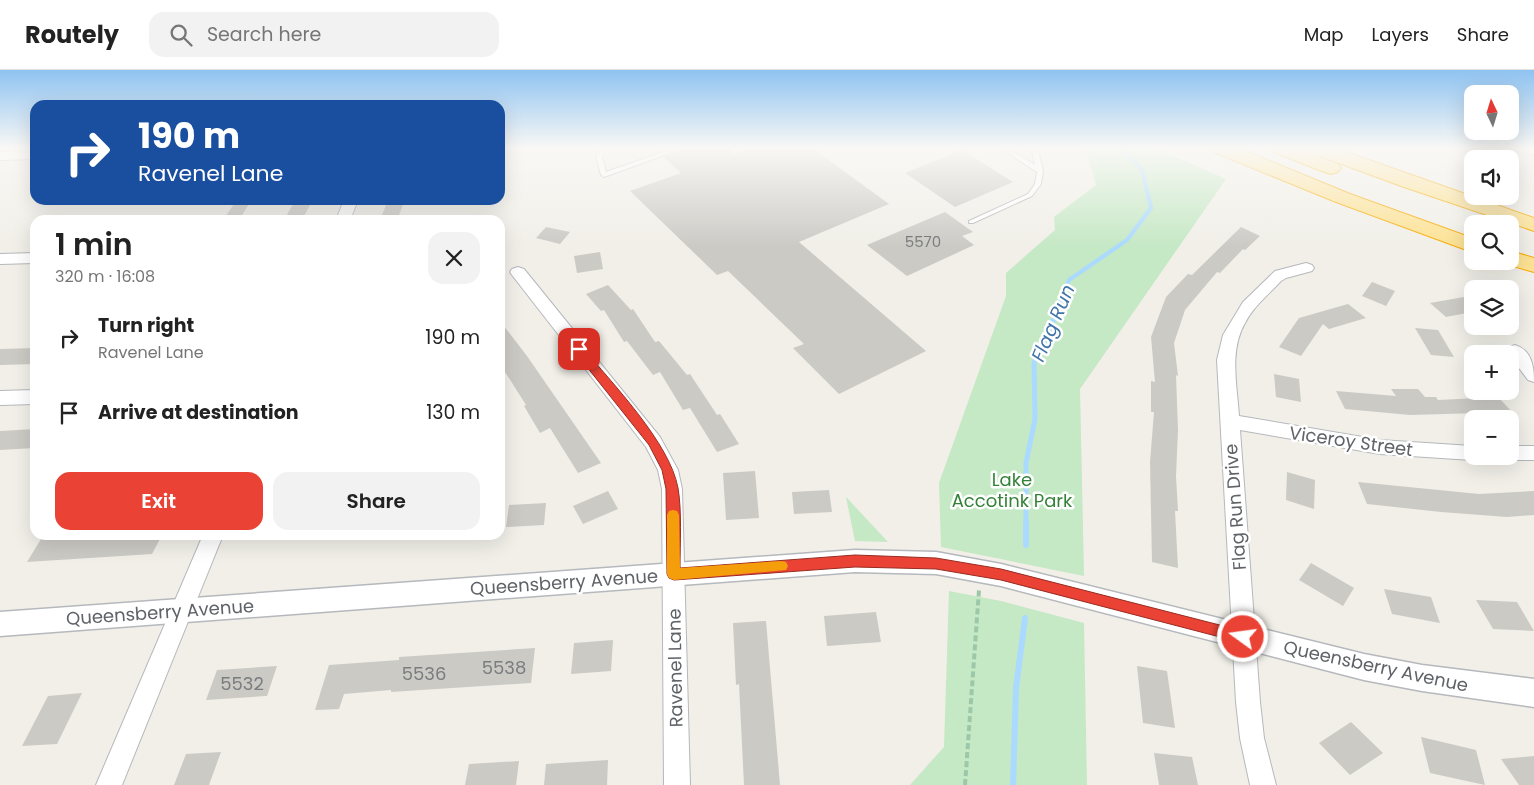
<!DOCTYPE html>
<meta charset="utf-8">
<style>
body{margin:0;font-family:Poppins,sans-serif;background:#f2f2f2;color:#222;height:100vh;display:flex;flex-direction:column;font-size:19px;white-space:nowrap}
*{box-sizing:border-box;margin:0}
p{font-size:16px;color:#767676}
.icon{flex:none;width:28px;height:28px;fill:none;stroke:currentColor;stroke-width:2;stroke-linecap:round;stroke-linejoin:round}
.map{position:relative;flex:1;overflow:hidden}
.sheet{position:absolute;left:30px;top:145px;width:475px;height:325px;display:flex;flex-direction:column;background:#fff;border-radius:15px;box-shadow:0 5px 20px #0002}
.sheet>*{flex:none}
.banner{position:absolute;left:30px;top:30px;width:475px;height:105px;border-radius:15px;box-shadow:0 5px 20px #0002;background:#1a4fa0;color:#fff;overflow:hidden}
.needle{width:32px;rotate:356deg}
.fabs{position:absolute;left:1464px;top:15px;display:grid;gap:10px}
.fabs a{display:grid;place-items:center;width:55px;height:55px;border-radius:10px;background:#fff;box-shadow:0 5px 20px #0002;font-size:25px}
.pin{position:absolute;display:grid;place-items:center;width:42px;height:42px;color:#fff;margin:-21px;border-radius:10px;box-shadow:0 2px 8px #0006}
.me{position:absolute;width:55px;margin:-28px;rotate:284deg;stroke-linejoin:round;filter:drop-shadow(0 0 4px #0008)}
.turn{display:flex;align-items:center;gap:18px;height:105px;padding:0 25px;font-size:22px}
.turn .icon{width:65px;height:65px;stroke-width:2.5}
.turn b{display:block;font-size:35px;line-height:42px}
.round{display:grid;place-items:center;flex:none;width:52px;height:52px;border-radius:15px;background:#f2f2f2}
.overview{display:flex;align-items:center;justify-content:space-between;height:85px;padding:0 25px}
h1{font-size:30px;font-weight:600;line-height:38px}
.action{display:flex;gap:10px;margin-top:auto;padding:10px 25px}
.action a{flex:1;height:58px;border-radius:15px;background:#ea4335;color:#fff;font-size:20px;font-weight:600;line-height:58px;text-align:center}
.action a+a{background:#f2f2f2;color:#222}
ul{padding:0;list-style:none}
li{display:flex;align-items:center;gap:15px;height:75px;padding:0 25px}
li div{flex:1}
li b{display:block;font-size:19px}
li em{font-style:normal}
header{display:flex;align-items:center;gap:30px;box-sizing:border-box;height:70px;padding:0 25px;background:#fff;border-bottom:1px solid #e0e0e0}
header strong{font-size:24px}
nav{display:flex;gap:28px;margin-inline-start:auto;font-size:18px}
.search{width:350px;height:45px;background:#f2f2f2;display:flex;align-items:center;gap:12px;box-sizing:border-box;padding:0 18px;border-radius:15px;color:#767676;font-size:19px}
.map>svg:first-child{display:block}
</style>
<header>
<strong>Routely</strong>
<div class="search"><svg class="icon" aria-label="search" viewBox="0 0 24 24"><circle cx="10" cy="10" r="6"/><path d="M15 15l6 6"/></svg>Search here</div>
<nav><a>Map</a><a>Layers</a><a>Share</a></nav>
</header>
<div class="map">
<svg width="1534" height="715" viewBox="0 0 1534 715">
<rect width="100%" height="100%" fill="#f1efe8"/>
<g fill="#c5e8c5">
<polygon points="1085,77 1153,77 1226,109 1080,319 1084,506 941,477 939,413 1006,226 1006,203 1055,160 1054,147 1096,115"/>
<polygon points="846,427 888,472 855,471"/>
<polygon points="949,521 1001,531 1084,553 1087,715 910,715 944,677"/>
</g>
<g fill="none" stroke-linecap="round" stroke-linejoin="round">
<polyline stroke="#aadaff" stroke-width="4" points="1055,245 1069,210 1127,170 1151,138 1142,99 1125,83 1129,77"/>
<polyline stroke="#aadaff" stroke-width="5" points="1026,454 1026,393 1035,349 1034,293 1056,244"/>
<g stroke="#aadaff" stroke-width="6">
<polyline points="1026,453 1026,475"/>
<polyline points="1013,715 1016,618 1025,548"/>
</g>
</g>
<g fill="#cccac5">
<polygon points="689,77 730,77 732,85 754,77 811,77 889,134 799,172 926,281 839,324 793,278 804,274 728,201 717,205 630,121 681,103 664,87"/>
<polygon points="962,80 1013,112 955,137 905,103"/>
<polygon points="388,130 405,130 397,150 380,150"/>
<polygon points="311,133 302,150 284,150 293,134"/>
<polygon points="234,134 249,134 239,150 223,150"/>
<polygon points="945,142 973,162 962,166 974,175 907,206 867,175"/>
<polygon points="546,157 570,162 560,174 536,168"/>
<polygon points="1241,157 1260,166 1245,180 1243,179 1220,203 1217,202 1185,240 1174,273 1178,306 1176,305 1178,360 1176,406 1178,441 1175,441 1178,498 1152,492 1150,392 1154,342 1151,342 1151,311 1155,312 1151,267 1166,227 1188,204 1192,205"/>
<polygon points="600,182 603,199 577,203 574,186"/>
<polygon points="1372,212 1395,221 1386,236 1362,226"/>
<polygon points="608,215 631,240 633,239 655,272 659,271 687,305 690,304 717,345 720,344 739,374 717,382 690,338 683,340 660,302 653,305 627,271 624,272 604,240 601,241 586,224"/>
<polygon points="1464,227 1472,234 1472,242 1446,247 1430,233"/>
<polygon points="1348,234 1366,248 1329,259 1323,254 1301,286 1279,277 1299,248"/>
<polygon points="500,251 527,286 601,393 578,403 550,358 540,363 524,336 526,335 500,294"/>
<polygon points="1415,258 1438,260 1454,287 1431,285"/>
<polygon points="35,278 35,294 0,295 0,279"/>
<polygon points="1274,304 1299,309 1301,332 1276,327"/>
<polygon points="1391,319 1418,319 1425,327 1436,327 1438,330 1498,327 1514,344 1481,346 1479,343 1410,345 1345,339 1336,321 1396,326"/>
<polygon points="35,359 35,378 0,380 0,361"/>
<polygon points="755,401 759,448 726,450 723,403"/>
<polygon points="1287,402 1315,410 1314,439 1286,430"/>
<polygon points="1358,412 1479,424 1534,421 1534,445 1507,447 1441,442 1367,434"/>
<polygon points="829,420 832,442 794,444 792,422"/>
<polygon points="608,421 618,439 583,454 573,436"/>
<polygon points="546,433 544,455 506,457 509,435"/>
<polygon points="99,465 162,465 152,484 27,492 41,469"/>
<polygon points="1311,493 1354,518 1343,536 1299,510"/>
<polygon points="1384,519 1431,527 1440,553 1392,544"/>
<polygon points="1476,530 1517,532 1534,561 1493,559"/>
<polygon points="876,542 881,572 827,576 824,546"/>
<polygon points="766,551 780,715 744,715 739,614 736,615 733,553"/>
<polygon points="613,570 611,601 571,604 574,573"/>
<polygon points="535,578 531,613 391,622 391,620 344,624 339,639 315,640 329,595 399,590 399,587"/>
<polygon points="277,596 267,626 206,630 217,600"/>
<polygon points="1137,596 1167,601 1175,658 1143,653"/>
<polygon points="82,623 57,674 22,676 48,626"/>
<polygon points="1351,652 1383,683 1350,705 1319,673"/>
<polygon points="1421,667 1476,680 1485,715 1430,703"/>
<polygon points="221,682 209,715 174,715 186,684"/>
<polygon points="1154,683 1192,687 1198,715 1159,715"/>
<polygon points="1534,686 1534,715 1519,715 1501,689"/>
<polygon points="608,690 607,715 544,715 546,694"/>
<polygon points="519,691 516,715 465,715 469,694"/>
</g>
<g fill="none" stroke-linecap="round" stroke-linejoin="round">
<defs>
<g id="service">
<polygon points="602,77 608,77 602,86 606,102 677,77 687,77 604,107 601,105 596,86"/>
<polygon points="998,77 1006,77 1035,95 1031,77 1037,77 1043,101 1041,114 1032,126 973,153 969,153 969,151 1028,124 1035,114 1037,102"/>
</g>
<g id="minor">
<polygon points="1515,77 1534,77 1534,85 1516,80"/>
<polygon points="35,81 35,89 0,90 0,82"/>
<polygon points="344,130 358,130 350,150 336,150"/>
<polygon points="35,183 35,193 0,194 0,184"/>
<path d="M 1306,193 L 1312,195 L 1314,198 L 1312,201 L 1286,208 L 1281,211 C 1268,225 1253,237 1245,253 C 1229,281 1237,315 1239,346 L 1380,370 L 1472,376 L 1472,386 L 1480,386 L 1472,390 L 1380,384 L 1240,360 L 1260,632 L 1264,668 L 1276,715 L 1250,715 L 1240,668 L 1236,632 L 1217,290 L 1223,265 L 1243,232 L 1275,201 Z"/>
<polygon points="518,197 524,199 660,367 678,400 682,419 690,715 664,715 662,419 658,400 646,377 512,205 510,202 512,199"/>
<path d="M 1515,275 C 1532,280 1534,297 1534,312 L 1528,310 L 1506,281 L 1509,277 Z"/>
<polygon points="35,320 35,334 0,335 0,321"/>
<polygon points="1510,376 1534,376 1534,390 1510,390 1503,388 1502,386 1510,386"/>
<polygon points="203,465 223,465 122,715 96,715"/>
</g>
<polygon id="tertiary" points="855,480 936,482 1001,494 1364,584 1422,595 1534,609 1534,637 1422,621 1364,610 1001,516 936,504 855,502 0,566 0,542"/>
<g id="motorway">
<polygon points="1208,77 1236,77 1350,124 1472,168 1472,182 1336,132 1211,81"/>
<polygon points="1268,77 1296,77 1338,94 1341,98 1338,102 1331,104 1324,102 1271,81"/>
<polygon points="1303,77 1332,77 1534,148 1534,161 1401,116 1306,81"/>
<polygon points="1510,181 1534,188 1534,202 1502,193 1501,191 1510,191"/>
</g>
</defs>
<use href="#service" stroke="#b5b8bc" stroke-width="2"/>
<use href="#minor" stroke="#b5b8bc" stroke-width="2"/>
<use href="#tertiary" stroke="#b5b8bc" stroke-width="3"/>
<use href="#motorway" stroke="#f9ab00" stroke-width="2"/>
<polyline stroke="#9cc7a9" stroke-width="4" stroke-dasharray="6 3" stroke-linecap="butt" points="965,715 979,520"/>
<use href="#service" fill="#fff" fill-rule="evenodd"/>
<use href="#minor" fill="#fff" fill-rule="evenodd"/>
<use href="#tertiary" fill="#fff" fill-rule="evenodd"/>
<use href="#motorway" fill="#fde293" fill-rule="evenodd"/>
</g>
<linearGradient id="sky" x2="0" y2="1"><stop stop-color="#8fc3f1"/><stop offset="0.44" stop-color="#f9f8f5"/><stop offset="1" stop-color="#f9f8f5" stop-opacity="0"/></linearGradient>
<rect width="1534" height="177" fill="url(#sky)"/>
<path fill="#ea4335" stroke="#982c22" d="M 579,276 L 582,277 C 612,313 670,373 678,418 C 682,441 680,474 680,498 L 855,485 L 936,488 L 1001,499 L 1243,561 L 1248,563 L 1250,567 L 1248,571 L 1243,573 L 1001,510 L 936,499 L 855,497 L 674,510 L 669,508 L 667,504 L 666,419 L 662,400 L 649,375 L 575,282 L 574,279 Z"/>
<polygon fill="#f59e0b" points="673,440 677,441 679,445 680,498 781,491 786,492 788,496 786,500 674,510 669,508 667,504 667,445 669,441"/>
<g text-anchor="middle" dominant-baseline="central" stroke-width="5" stroke-linejoin="round" paint-order="stroke">
<g font-size="15" fill="#7a7d7f">
<text x="923" y="171">5570</text>
</g>
<g font-size="18" fill="#5f6368" stroke="#fff">
<text transform="translate(1351 371) rotate(8)">Viceroy Street</text>
<text transform="translate(1235 437) rotate(-94)">Flag Run Drive</text>
<text transform="translate(564 512) rotate(-4)">Queensberry Avenue</text>
<text transform="translate(160 542) rotate(-4)">Queensberry Avenue</text>
<text transform="translate(1376 596) rotate(12)">Queensberry Avenue</text>
<text transform="translate(675 598) rotate(-91)">Ravenel Lane</text>
</g>
<g font-size="18" fill="#348238" stroke="#fff">
<text x="1012" y="409">Lake<tspan x="1012" dy="21">Accotink Park</tspan></text>
</g>
<g font-size="18" fill="#7a7d7f">
<text x="504" y="597">5538</text>
<text x="424" y="603">5536</text>
<text x="242" y="613">5532</text>
</g>
<g font-size="19" font-style="italic" fill="#4174aa" stroke="#fff">
<text transform="translate(1053 253) rotate(-67)">Flag Run</text>
</g>
</g>
</svg>
<div class="fabs">
<a><svg class="needle" viewBox="-14 -14 28 28"><path d="M0-13l5 13h-10z" fill="#e53935"/><path d="M0 13l5-13h-10z" fill="#767676"/></svg></a>
<a><svg class="icon" aria-label="sound" viewBox="0 0 24 24"><path d="M4 9h4l5-4v14l-5-4H4zM17 9q2 3 0 6"/></svg></a>
<a><svg class="icon" aria-label="search" viewBox="0 0 24 24"><circle cx="10" cy="10" r="6"/><path d="M15 15l6 6"/></svg></a>
<a><svg class="icon" aria-label="layers" viewBox="0 0 24 24"><path d="M12 4l9 5-9 5-9-5zM3 14l9 5 9-5"/></svg></a>
<a>+</a>
<a>−</a>
</div>
<div class="pin" style="left:579px;top:279px;background:#d93025"><svg class="icon" aria-label="arrive" viewBox="0 0 24 24"><path d="M6 21V4h12l-3 4 3 4H6"/></svg></div>
<svg class="me" style="left:1243px;top:567px" viewBox="-20 -20 40 40"><circle r="17" fill="#ea4335" stroke="#fff" stroke-width="3"/><path d="M0-11L8 9 0 5-8 9z" fill="#fff"/></svg>
<div class="banner">
<div class="turn"><svg class="icon" aria-label="right" viewBox="0 0 24 24"><path d="M7 20v-9h11M14 6l5 5-5 5"/></svg><div><b>190 m</b>Ravenel Lane</div></div>
</div>
<section class="sheet">
<div class="overview"><div><h1>1 min</h1><p>320 m · 16:08</p></div><a class="round"><svg class="icon" aria-label="close" viewBox="0 0 24 24"><path d="M6 6l12 12M18 6L6 18"/></svg></a></div>
<ul>
<li><svg class="icon" aria-label="right" viewBox="0 0 24 24"><path d="M7 20v-9h11M14 6l5 5-5 5"/></svg><div><b>Turn right</b><p>Ravenel Lane</p></div><em>190 m</em></li>
<li><svg class="icon" aria-label="arrive" viewBox="0 0 24 24"><path d="M6 21V4h12l-3 4 3 4H6"/></svg><div><b>Arrive at destination</b></div><em>130 m</em></li>
</ul>
<div class="action"><a>Exit</a><a>Share</a></div>
</section>
</div>
